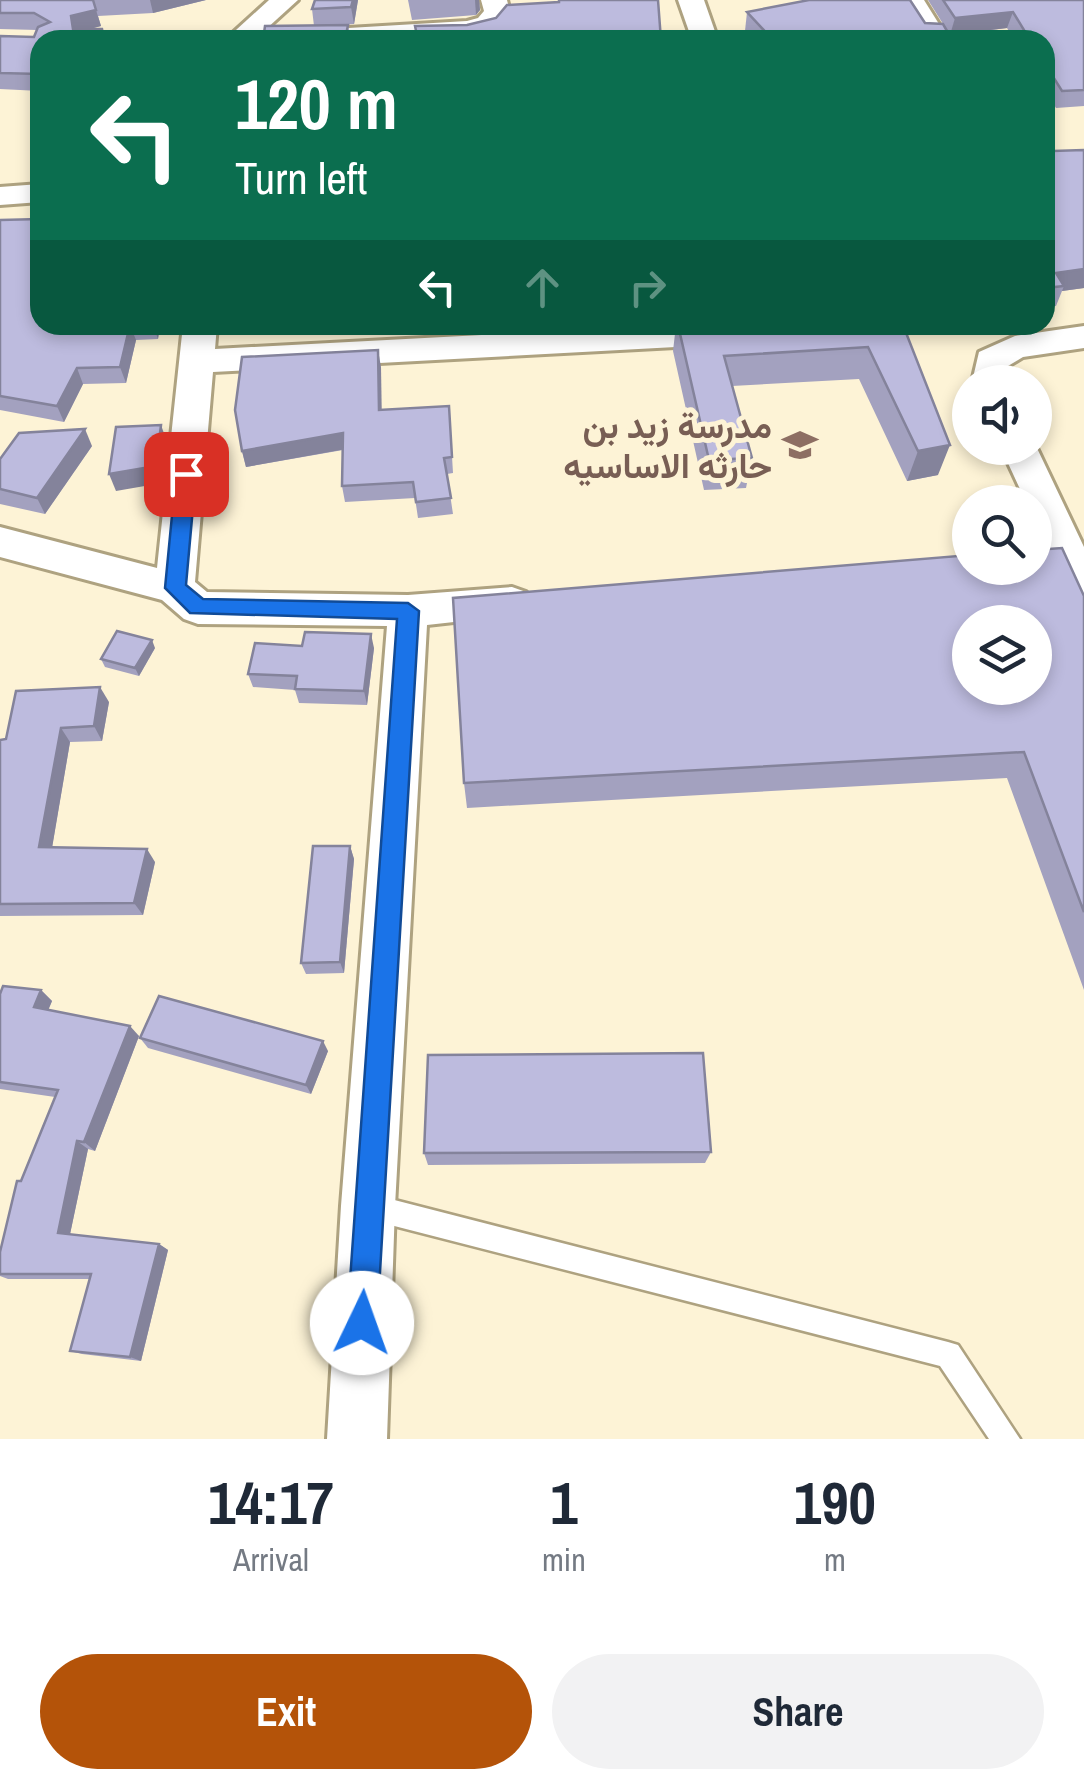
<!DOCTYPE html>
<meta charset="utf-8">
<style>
body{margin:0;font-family:"Archivo Narrow",Vazirmatn,sans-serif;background:#f2f2f3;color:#1f2937;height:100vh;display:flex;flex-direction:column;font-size:38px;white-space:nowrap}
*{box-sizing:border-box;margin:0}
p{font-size:32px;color:#747a83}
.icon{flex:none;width:55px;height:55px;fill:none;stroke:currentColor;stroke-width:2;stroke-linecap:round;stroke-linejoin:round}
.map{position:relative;height:1439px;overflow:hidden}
.sheet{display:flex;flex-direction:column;background:#fff;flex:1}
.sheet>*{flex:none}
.top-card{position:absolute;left:30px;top:30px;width:1025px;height:305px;border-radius:30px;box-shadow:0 5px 15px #0003;background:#0b6e4f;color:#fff;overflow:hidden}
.buttons{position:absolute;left:952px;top:365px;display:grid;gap:20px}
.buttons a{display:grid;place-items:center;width:100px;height:100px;border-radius:50%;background:#fff;box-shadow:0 5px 15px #0003;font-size:50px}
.pin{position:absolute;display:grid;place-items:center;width:85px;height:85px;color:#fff;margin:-42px;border-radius:20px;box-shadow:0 5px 15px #0006}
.me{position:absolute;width:110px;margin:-55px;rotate:3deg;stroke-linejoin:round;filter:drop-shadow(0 0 8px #0008)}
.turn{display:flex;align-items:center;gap:35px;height:210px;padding:0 40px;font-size:45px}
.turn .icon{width:130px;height:130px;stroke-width:2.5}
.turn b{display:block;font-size:70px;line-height:85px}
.lanes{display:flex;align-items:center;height:95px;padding:0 40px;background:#0003;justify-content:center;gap:50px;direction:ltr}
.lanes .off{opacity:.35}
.eta{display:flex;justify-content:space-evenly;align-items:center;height:170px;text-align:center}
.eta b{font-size:60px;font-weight:700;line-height:70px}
.action{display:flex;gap:20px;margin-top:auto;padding:20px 40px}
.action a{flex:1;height:115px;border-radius:60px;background:#b45309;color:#fff;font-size:40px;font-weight:700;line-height:115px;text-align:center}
.action a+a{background:#f2f2f3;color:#1f2937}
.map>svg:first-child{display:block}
</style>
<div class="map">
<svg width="1084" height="1439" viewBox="0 0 1084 1439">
<rect width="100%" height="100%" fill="#fdf3d6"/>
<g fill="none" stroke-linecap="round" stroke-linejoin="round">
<defs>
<polygon id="service" points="371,1194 948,1342 958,1345 1020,1439 989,1439 940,1366 371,1220 362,1216 358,1207 362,1198"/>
<g id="minor">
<polygon points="269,0 298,0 254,40 225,40"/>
<polygon points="481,0 507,0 510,12 496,30 467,37 268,40 281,32 467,21 478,18 484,11"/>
<polygon points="678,0 704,0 718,40 692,40"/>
<polygon points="898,0 924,0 949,40 923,40"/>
<polygon points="40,184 40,202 0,205 0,187"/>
<polygon points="183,325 217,325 215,349 670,325 803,325 798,333 768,342 213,372 195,582 207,592 408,595 512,587 526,592 532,603 526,614 427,625 395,1206 387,1439 327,1439 341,1206 387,626 198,624 184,619 162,600 0,557 0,527 157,568"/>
<polygon points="1084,326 1084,348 1023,357 1008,366 1006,382 972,382 979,352 1015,336"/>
<polygon points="1035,444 1084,547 1084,603 1070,599 1035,523 1035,502 1026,502 1001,448 1035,448"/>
</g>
</defs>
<use href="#service" stroke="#aea280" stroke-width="5"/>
<use href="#minor" stroke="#aea280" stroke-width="6"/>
<use href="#service" fill="#fff" fill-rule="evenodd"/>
<use href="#minor" fill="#fff" fill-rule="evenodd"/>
</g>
<g fill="#a3a1bf">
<polygon points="0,0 206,0 153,13 98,16 101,26 40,40 40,91 0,89 0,36 34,37 37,30 0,29"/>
<polygon points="315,0 358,0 354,24 326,26 348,25 350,40 263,40 314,26 312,9"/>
<polygon points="408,0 479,0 480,10 476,15 412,20"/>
<polygon points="928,0 1084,0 1084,106 1056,108 1045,90 1045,40 1014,40 1007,28 950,35"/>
<polygon points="747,12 925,23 950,36 949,40 752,40 745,31"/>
<polygon points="1045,143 1053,151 1084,150 1084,288 1062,291 1056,306 1045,307"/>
<polygon points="0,220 40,325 160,325 158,339 136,340 126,383 83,384 64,422 0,410"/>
<polygon points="676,325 903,325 938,475 907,481 859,379 732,386 752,458 746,488 704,490 673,351"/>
<polygon points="381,367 381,410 449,406 453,473 447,474 453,514 418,518 415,498 345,502 342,486 343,450 246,467 242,451"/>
<polygon points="92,446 45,514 0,504 0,459"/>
<polygon points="1084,596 1084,990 1007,778 467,808 464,783"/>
<polygon points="155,648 139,676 105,667 101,659"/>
<polygon points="374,648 367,705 299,703 295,690 253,687 248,674"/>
<polygon points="109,702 102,741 70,742 52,847 155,862 143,915 0,916 0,740 6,739"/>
<polygon points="350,846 354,859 344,973 306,974 301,963"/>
<polygon points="41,990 52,1001 48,1010 139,1036 95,1151 88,1149 70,1234 159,1244 168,1250 141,1361 82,1354 70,1351 90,1279 8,1279 0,1276 0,1252 21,1181 55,1097 0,1089 0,994"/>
<polygon points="140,1038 328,1051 311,1094 148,1048"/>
<polygon points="711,1152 705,1163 428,1165 424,1153"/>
</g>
<g fill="#84839b">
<polygon points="150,0 206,0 153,13"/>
<polygon points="353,0 358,0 354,24 351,7"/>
<polygon points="475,0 479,0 480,10 476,15"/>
<polygon points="96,10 101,26 76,33 73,29 71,16"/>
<polygon points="1013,12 1007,28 950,35 955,18"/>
<polygon points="1084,269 1084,288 1062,291 1064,286 1056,273"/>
<polygon points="130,325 136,340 126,383 120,367"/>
<polygon points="153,325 160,325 158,339"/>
<polygon points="378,350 381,367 382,426 379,410"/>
<polygon points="77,368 83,384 64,422 57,406"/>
<polygon points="161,425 167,442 162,483 116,491 109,474"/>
<polygon points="85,429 92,446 45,514 37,498"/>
<polygon points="343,433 346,449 246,467 242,451"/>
<polygon points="950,445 938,475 907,481 918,451"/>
<polygon points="371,634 374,648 367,705 364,691"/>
<polygon points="152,640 155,648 139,676 135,668"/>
<polygon points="100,687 109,702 102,741 94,726"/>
<polygon points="61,728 70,742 50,860 39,847"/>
<polygon points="350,846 354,859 344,973 340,962"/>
<polygon points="147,849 155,862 143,915 134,903"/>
<polygon points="41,990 52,1001 45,1018 34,1007"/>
<polygon points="130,1026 139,1036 95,1151 84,1142"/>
<polygon points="323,1041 328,1051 311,1094 306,1085"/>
<polygon points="77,1141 88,1149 69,1239 58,1233"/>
<polygon points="159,1244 168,1250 141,1361 130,1357"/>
</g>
<g fill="#bdbbde" stroke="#84839b" stroke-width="2.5" fill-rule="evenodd">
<polygon points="0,0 93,0 96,10 71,16 73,29 102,29 104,40 40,40 40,74 0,73 0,36 34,37 38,27 50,22 34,13 0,13"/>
<polygon points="315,0 353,0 351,7 312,9"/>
<polygon points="559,0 658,0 661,40 418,40 415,26 467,25 496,18 507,5 559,2"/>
<polygon points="809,0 910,0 925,23 943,24 950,36 905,40 769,40 772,39 747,12"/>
<polygon points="943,0 1084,0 1084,90 1062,91 1045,64 1045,40 1030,40 1013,12 955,18"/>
<polygon points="348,25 345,40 263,40 265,26"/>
<polygon points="1045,143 1049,143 1053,151 1084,150 1084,269 1056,273 1064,286 1045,288"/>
<polygon points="40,219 40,325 130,325 120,367 77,368 57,406 0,396 0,220"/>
<polygon points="678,325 903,325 950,445 918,451 868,347 724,356 752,458 709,460"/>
<polygon points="378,350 379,410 449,406 452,457 444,458 451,498 416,502 413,482 342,486 343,433 242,451 235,410 242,357"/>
<polygon points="161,425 156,466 109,474 116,427"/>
<polygon points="85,429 37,498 0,489 0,459 19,433"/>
<path d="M 1062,548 L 1084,596 L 1084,912 L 1024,752 L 464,783 L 453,598 L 970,555 L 970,568 L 1035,568 L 1035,550 ZM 970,622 L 1035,622 L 1035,688 L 970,688 Z"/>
<polygon points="117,631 152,640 135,668 101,659"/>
<polygon points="305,632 371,634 364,691 295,689 297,676 248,674 255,643 302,646"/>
<polygon points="100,687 94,726 61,728 39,847 147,849 134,903 0,904 0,740 6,739 16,691"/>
<polygon points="313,846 350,846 340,962 301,963"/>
<polygon points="3,986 41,990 34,1007 130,1026 84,1142 77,1141 58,1233 159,1244 130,1357 70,1351 91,1274 0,1274 0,1252 17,1181 21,1181 58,1090 0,1082 0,994"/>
<polygon points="159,996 323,1041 306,1085 140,1038"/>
<polygon points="703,1053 711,1152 424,1153 428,1055"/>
</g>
<polygon fill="#1a73e8" stroke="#114b97" stroke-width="2.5" points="186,467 196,474 186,585 203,599 408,603 419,611 377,1323 373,1333 362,1338 352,1333 347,1323 397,619 190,613 165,588 176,474"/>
<defs>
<symbol id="school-bare" viewBox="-9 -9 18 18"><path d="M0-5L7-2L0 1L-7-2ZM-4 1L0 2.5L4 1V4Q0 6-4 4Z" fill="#8d6e63" stroke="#fdf3d6" stroke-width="2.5" paint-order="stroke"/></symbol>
</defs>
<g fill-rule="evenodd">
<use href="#school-bare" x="775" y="420" width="50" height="50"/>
</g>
<g text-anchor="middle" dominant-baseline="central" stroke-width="10" stroke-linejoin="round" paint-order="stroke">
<g font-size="35" font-weight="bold" fill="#785e54" stroke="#fdf3d6" text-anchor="end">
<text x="772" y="425">مدرسة زيد بن<tspan x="772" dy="40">حارثه الاساسيه</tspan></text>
</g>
</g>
</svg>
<div class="buttons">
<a><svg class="icon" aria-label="sound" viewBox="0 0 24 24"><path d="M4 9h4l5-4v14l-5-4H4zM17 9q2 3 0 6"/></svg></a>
<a><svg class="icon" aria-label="search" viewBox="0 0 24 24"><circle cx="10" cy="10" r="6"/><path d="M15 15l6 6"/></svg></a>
<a><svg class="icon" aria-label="layers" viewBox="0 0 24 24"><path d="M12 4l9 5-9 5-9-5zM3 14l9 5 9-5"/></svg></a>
</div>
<div class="pin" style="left:186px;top:474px;background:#d93025"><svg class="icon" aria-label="arrive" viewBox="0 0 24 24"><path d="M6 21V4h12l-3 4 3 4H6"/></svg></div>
<svg class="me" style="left:362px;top:1323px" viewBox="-20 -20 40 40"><circle r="19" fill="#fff"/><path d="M0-13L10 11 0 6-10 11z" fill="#1a73e8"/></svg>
<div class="top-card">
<div class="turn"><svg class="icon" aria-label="left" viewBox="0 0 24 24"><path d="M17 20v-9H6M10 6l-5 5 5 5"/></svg><div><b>120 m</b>Turn left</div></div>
<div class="lanes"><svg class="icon" aria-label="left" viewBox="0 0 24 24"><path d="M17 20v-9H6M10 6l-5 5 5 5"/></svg><svg class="icon off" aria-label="ahead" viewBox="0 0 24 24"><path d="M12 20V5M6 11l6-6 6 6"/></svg><svg class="icon off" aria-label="right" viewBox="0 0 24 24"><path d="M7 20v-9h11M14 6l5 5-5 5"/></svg></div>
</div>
</div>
<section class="sheet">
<div class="eta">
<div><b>14:17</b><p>Arrival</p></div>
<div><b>1</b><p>min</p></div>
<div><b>190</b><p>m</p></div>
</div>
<div class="action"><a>Exit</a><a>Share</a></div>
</section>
